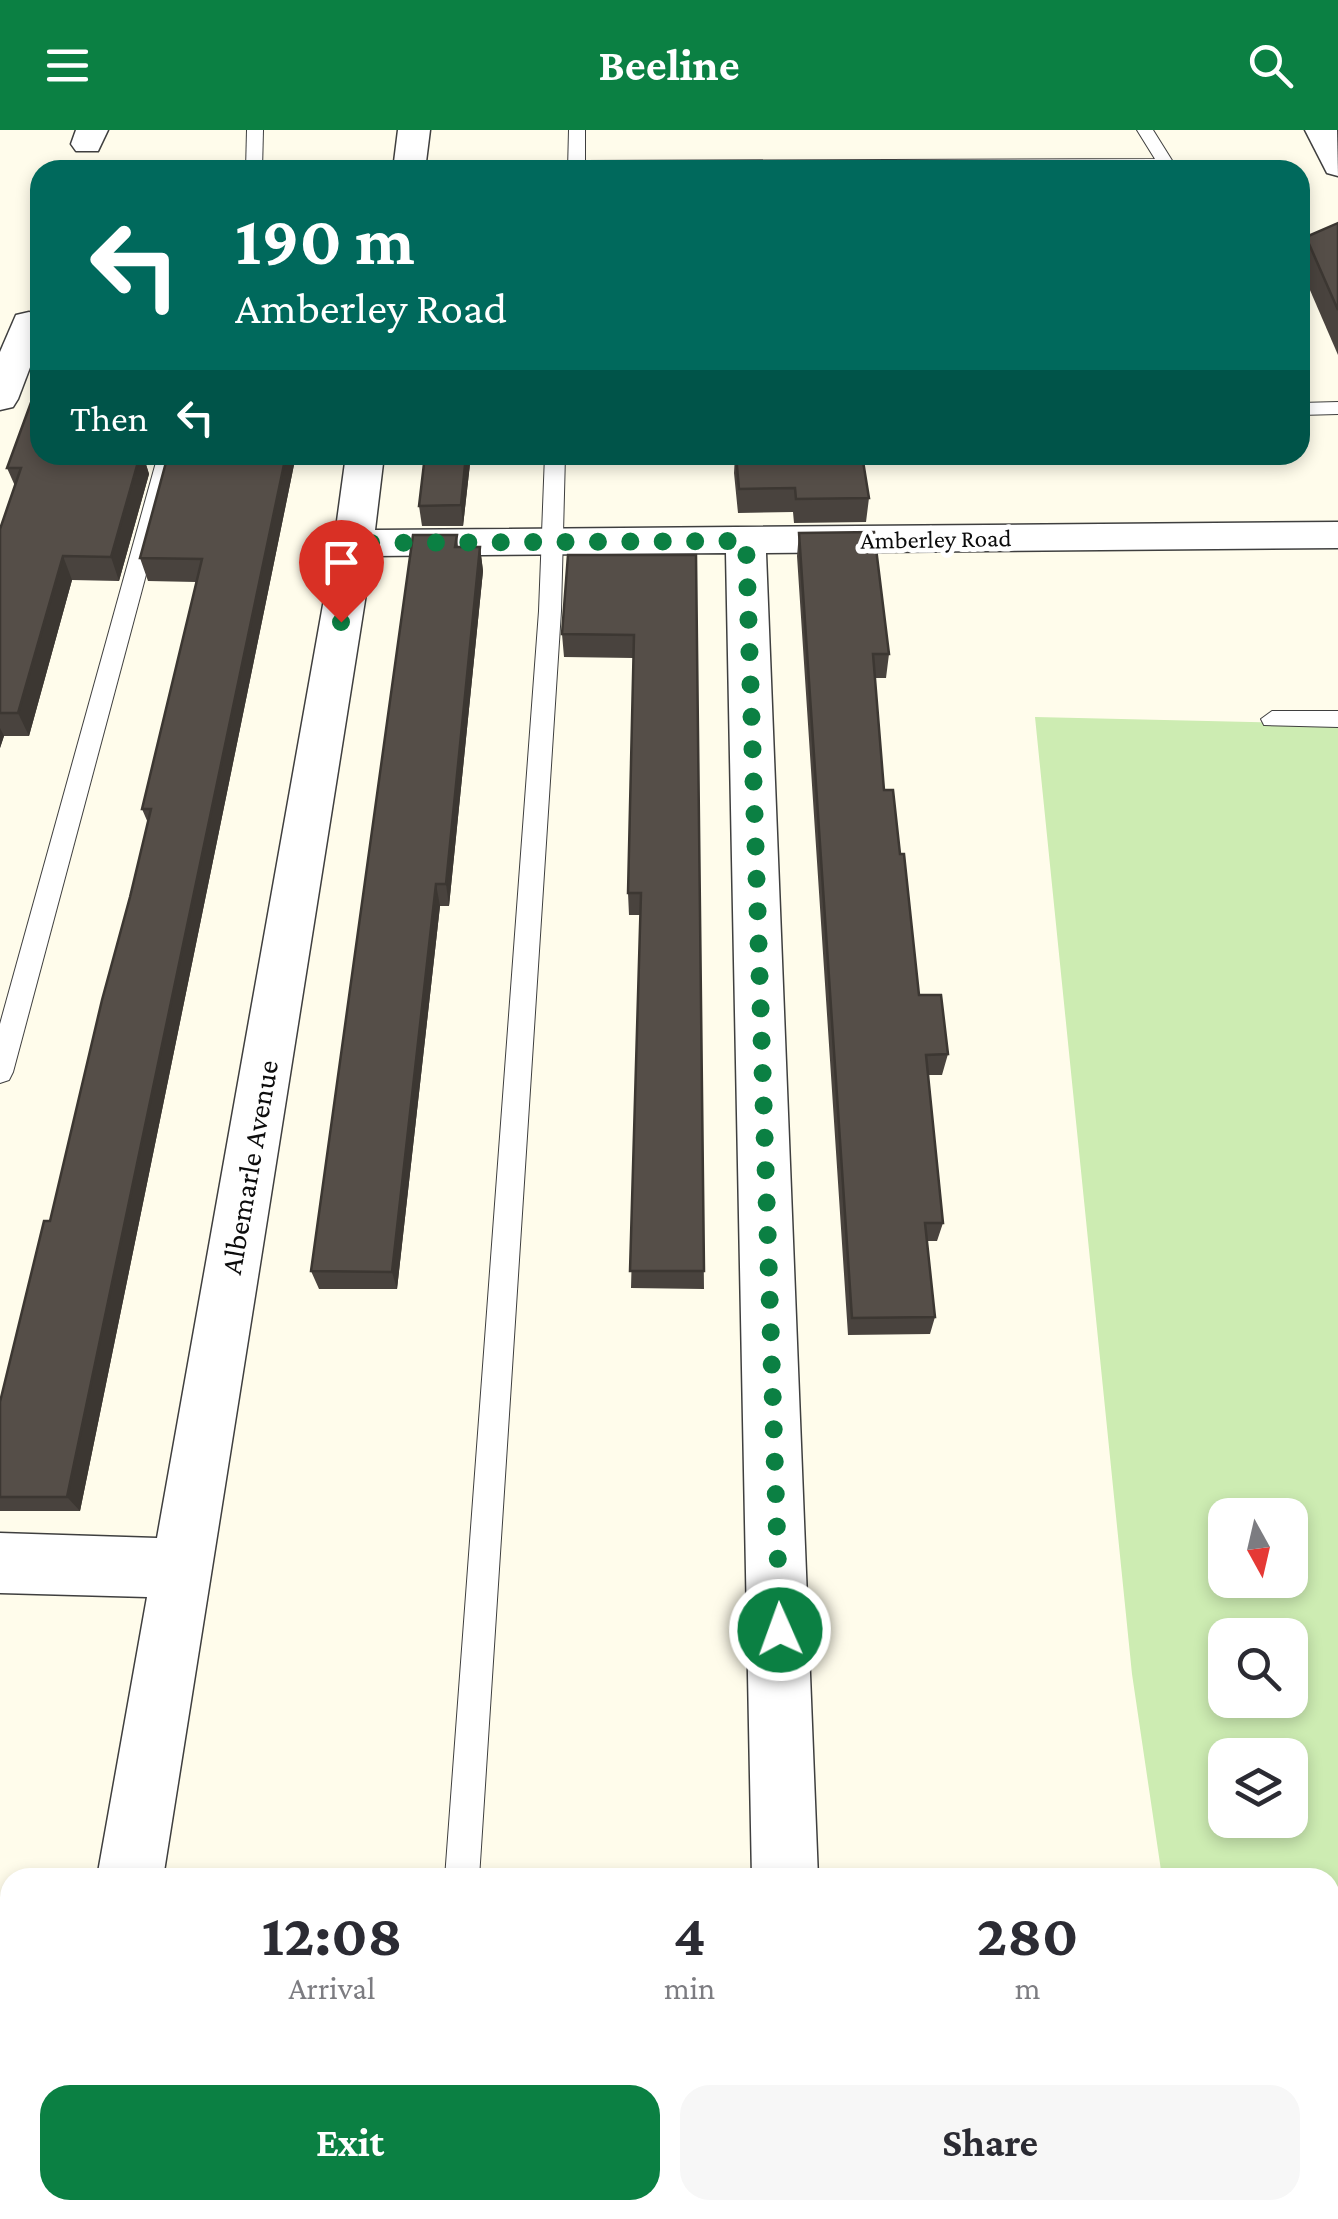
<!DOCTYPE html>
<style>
body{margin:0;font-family:"Crimson Pro",serif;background:#f7f7f7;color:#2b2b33;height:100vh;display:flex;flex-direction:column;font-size:38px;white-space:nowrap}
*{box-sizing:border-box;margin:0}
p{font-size:32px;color:#7c7c81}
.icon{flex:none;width:55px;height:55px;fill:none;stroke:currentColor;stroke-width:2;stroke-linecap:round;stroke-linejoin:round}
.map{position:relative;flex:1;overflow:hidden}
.sheet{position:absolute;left:0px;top:1738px;width:1340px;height:352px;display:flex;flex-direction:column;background:#fff;border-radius:30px 30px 0 0;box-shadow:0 5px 15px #0003}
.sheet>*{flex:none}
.top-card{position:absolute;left:30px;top:30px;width:1280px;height:305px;border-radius:30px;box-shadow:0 5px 15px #0003;background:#00695c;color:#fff;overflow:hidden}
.needle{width:65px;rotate:172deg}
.fabs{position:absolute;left:1208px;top:1368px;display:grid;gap:20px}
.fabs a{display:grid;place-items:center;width:100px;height:100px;border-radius:20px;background:#fff;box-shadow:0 5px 15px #0003;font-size:50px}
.pin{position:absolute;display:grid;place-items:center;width:85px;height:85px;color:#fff;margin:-102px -42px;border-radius:50% 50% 50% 0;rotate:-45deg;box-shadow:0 0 10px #0007}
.pin .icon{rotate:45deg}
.me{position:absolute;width:110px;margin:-55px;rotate:358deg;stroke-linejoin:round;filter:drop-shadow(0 0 8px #0008)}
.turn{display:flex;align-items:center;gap:35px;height:210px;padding:0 40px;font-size:45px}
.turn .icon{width:130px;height:130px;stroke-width:2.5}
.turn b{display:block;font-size:70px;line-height:85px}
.then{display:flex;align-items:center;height:95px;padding:0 40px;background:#0003;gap:20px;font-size:38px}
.eta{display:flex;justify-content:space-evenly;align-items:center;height:170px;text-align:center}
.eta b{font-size:60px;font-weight:700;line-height:70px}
.action{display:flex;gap:20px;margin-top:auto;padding:20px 40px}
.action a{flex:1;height:115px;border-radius:30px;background:#0b8043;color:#fff;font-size:40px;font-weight:700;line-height:115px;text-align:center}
.action a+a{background:#f7f7f7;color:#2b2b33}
header{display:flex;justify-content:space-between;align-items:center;height:130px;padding:0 40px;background:#0b8043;color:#fff;font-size:45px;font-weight:700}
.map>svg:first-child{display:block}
</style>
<header><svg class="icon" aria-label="menu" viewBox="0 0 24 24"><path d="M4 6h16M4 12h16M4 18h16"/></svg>Beeline<svg class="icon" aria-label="search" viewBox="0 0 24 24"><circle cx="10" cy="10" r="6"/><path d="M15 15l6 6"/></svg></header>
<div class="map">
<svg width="1338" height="2089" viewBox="0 0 1338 2089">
<rect width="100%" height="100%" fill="#fffceb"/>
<path fill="#cdecb2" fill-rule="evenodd" d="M 1035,587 L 1338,594 L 1338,2089 L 1212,2089 L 1211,2080 L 1330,2080 L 1330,1748 L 1162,1747 L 1132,1544 ZM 1225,1385 L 1290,1385 L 1290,1450 L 1225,1450 ZM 1225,1505 L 1290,1505 L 1290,1570 L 1225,1570 ZM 1225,1625 L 1290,1625 L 1290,1690 L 1225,1690 Z"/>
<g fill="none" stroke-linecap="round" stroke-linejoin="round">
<defs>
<g id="lane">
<polygon points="247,0 263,0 262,40 246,40"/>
<polygon points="569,0 585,0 585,31 1155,29 1137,0 1153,0 1178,40 568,40"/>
<polygon points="1338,272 1338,284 1300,285 1300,273"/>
<polygon points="158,325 178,325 13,942 9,950 0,953 0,894"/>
<polygon points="545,325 565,325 561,481 479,1748 445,1748 539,481"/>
<polygon points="1272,581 1338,581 1338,597 1264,595 1261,589"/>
<rect x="420" y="2080" width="38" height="9"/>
</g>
<g id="street">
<polygon points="76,0 108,0 98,21 76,21 71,14"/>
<polygon points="398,0 430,0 425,40 393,40"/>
<polygon points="1305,0 1337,0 1338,46 1327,43"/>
<polygon points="29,182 40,185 40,211 18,269 13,277 0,280 0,222 16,185"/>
<polygon points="346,325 384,325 375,400 1338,392 1338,418 766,423 818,1748 752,1748 726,423 372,426 163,1748 97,1748 147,1467 0,1463 0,1403 157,1408 334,413"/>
<polygon points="38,2080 112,2080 110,2089 36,2089"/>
<polygon points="754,2080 828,2080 829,2089 755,2089"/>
</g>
</defs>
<use href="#lane" stroke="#3f3f3f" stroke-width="2"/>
<use href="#street" stroke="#3f3f3f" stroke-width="3"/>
<use href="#lane" fill="#fff" fill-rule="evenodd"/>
<use href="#street" fill="#fff" fill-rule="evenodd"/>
</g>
<g fill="#49433e">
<polygon points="1338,93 1338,225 1300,137 1300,124 1306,107"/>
<polygon points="40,325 143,325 149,344 119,451 72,450 29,606 4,606 0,618 0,399 15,356 7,338"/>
<polygon points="168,325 296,325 80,1381 0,1381 0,1272 50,1091 130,767 148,693 142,679 196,452 148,451 140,428"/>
<polygon points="425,325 471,325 463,396 422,396 419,376"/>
<polygon points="735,325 862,325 869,368 866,392 794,393 793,382 738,383 734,343"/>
<polygon points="799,403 889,524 886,548 875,548 884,660 900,724 919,865 948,924 942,945 928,945 943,1093 937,1111 927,1111 935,1187 930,1204 848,1205 797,426"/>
<polygon points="457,405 458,417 480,417 483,441 449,776 440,776 397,1159 319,1159 311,1141"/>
<polygon points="696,425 704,1159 631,1158 641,785 629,785 628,763 633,528 564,527 562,504"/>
</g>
<g fill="#3c3732">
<polygon points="140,325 143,325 149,344 119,451 111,427"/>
<polygon points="286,325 296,325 80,1381 67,1367"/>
<polygon points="466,325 471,325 463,396 461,375"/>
<polygon points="480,417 483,441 449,776 446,754"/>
<polygon points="63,426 72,450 29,606 18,583"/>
<polygon points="0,598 4,606 0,618"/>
<polygon points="436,754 440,776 397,1159 392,1142"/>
</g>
<g fill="#554e48" stroke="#3c3732" stroke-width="2.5">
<polygon points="1338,93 1338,180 1306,107"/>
<polygon points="40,248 40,325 140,325 111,427 63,426 18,583 0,583 0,399 21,338 7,338"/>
<polygon points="168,325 286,325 67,1367 0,1367 0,1272 44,1091 50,1091 102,870 130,767 151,679 142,679 202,429 140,428"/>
<polygon points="425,325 466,325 461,375 419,376"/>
<polygon points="736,325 862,325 869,368 796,369 795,358 739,359"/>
<polygon points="874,402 889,524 873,524 884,660 893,660 900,724 904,724 919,865 941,865 948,924 926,925 943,1093 925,1093 935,1187 852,1188 799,403"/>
<polygon points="413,405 457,405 455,417 480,417 446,754 436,754 392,1142 311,1141"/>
<polygon points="568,425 696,425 704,1141 630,1141 641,763 628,763 634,505 562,504"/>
</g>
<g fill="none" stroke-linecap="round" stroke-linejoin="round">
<polyline stroke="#0b8043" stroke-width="18" stroke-dasharray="0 32.4" points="341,492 354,413 746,411 780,1500"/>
</g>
<g text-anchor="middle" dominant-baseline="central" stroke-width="10" stroke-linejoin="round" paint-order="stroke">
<g font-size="25" fill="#0c0c0c" stroke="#fff">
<text transform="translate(936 409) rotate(-1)">Amberley Road</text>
</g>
<g font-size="30" fill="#0c0c0c" stroke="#fff">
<text transform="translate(249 1037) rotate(-80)">Albemarle Avenue</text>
</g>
</g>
</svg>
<div class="fabs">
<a><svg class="needle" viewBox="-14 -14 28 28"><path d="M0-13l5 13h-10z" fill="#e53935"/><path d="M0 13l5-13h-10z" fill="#7c7c81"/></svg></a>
<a><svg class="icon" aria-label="search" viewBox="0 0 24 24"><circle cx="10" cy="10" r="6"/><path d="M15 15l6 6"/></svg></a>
<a><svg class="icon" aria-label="layers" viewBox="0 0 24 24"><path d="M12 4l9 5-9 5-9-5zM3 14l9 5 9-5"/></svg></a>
</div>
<div class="pin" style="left:341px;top:492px;background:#d93025"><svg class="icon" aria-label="arrive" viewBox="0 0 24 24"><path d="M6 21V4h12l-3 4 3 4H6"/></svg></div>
<svg class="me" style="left:780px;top:1500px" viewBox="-20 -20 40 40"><circle r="17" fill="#0b8043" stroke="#fff" stroke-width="3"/><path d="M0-11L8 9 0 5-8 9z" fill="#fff"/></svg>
<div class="top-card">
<div class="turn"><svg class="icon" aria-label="left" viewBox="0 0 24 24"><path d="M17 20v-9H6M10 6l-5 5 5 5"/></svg><div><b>190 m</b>Amberley Road</div></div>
<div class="then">Then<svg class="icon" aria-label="left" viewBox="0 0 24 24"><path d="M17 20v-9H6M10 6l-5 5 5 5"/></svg></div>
</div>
<section class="sheet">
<div class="eta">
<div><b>12:08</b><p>Arrival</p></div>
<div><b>4</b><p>min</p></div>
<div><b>280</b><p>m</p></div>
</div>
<div class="action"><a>Exit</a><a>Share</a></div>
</section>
</div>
